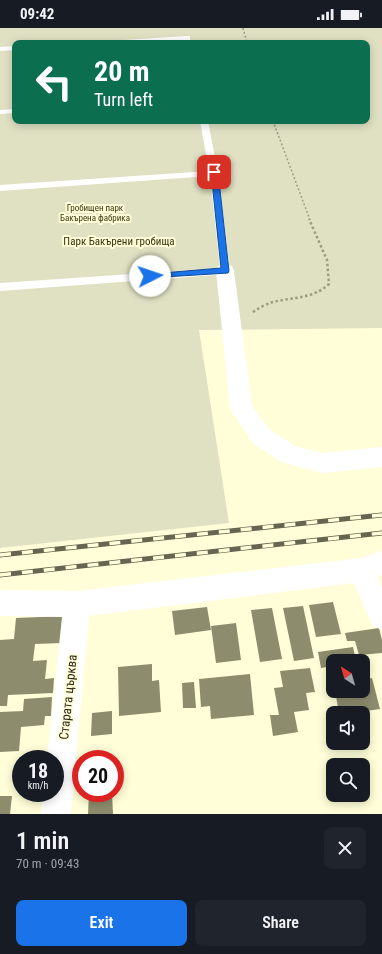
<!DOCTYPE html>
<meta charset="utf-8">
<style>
body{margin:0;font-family:"Roboto Condensed",sans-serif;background:#20242c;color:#f1f3f6;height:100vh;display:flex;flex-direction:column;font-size:15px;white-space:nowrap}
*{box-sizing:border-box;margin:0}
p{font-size:13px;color:#9ea1a6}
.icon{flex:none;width:22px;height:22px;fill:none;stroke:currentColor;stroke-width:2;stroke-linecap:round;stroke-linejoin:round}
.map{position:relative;height:786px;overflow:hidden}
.side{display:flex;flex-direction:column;background:#171b24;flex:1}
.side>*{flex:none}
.banner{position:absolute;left:12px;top:12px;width:358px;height:84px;border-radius:8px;box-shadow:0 2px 10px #0003;background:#0b6e4f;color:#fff;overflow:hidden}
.needle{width:26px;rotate:323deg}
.buttons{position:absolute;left:326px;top:626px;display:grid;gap:8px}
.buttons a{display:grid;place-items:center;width:44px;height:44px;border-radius:8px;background:#171b24;box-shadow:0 2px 10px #0003;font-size:20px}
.speed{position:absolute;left:12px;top:722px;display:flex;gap:8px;font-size:20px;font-weight:700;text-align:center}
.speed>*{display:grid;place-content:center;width:52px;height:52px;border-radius:50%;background:#171b24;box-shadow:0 2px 10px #0003;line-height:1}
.speed small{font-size:10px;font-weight:400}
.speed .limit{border:6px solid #d22;background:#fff;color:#111}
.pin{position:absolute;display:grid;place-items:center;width:34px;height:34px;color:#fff;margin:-17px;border-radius:8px;box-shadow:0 2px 6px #0006}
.me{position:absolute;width:44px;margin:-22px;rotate:86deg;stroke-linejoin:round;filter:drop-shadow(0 0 3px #0008)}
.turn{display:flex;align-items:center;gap:14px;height:84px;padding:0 16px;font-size:18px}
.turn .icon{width:52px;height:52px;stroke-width:2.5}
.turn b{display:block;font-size:28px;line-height:34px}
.round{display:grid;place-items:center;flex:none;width:42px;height:42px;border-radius:8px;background:#20242c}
.headline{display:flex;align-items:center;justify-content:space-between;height:68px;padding:0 16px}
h1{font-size:24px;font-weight:600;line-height:30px}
.cta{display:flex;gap:8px;margin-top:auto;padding:8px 16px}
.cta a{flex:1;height:46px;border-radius:8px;background:#1a73e8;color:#fff;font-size:16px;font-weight:600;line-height:46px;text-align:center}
.cta a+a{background:#20242c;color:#f1f3f6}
.status{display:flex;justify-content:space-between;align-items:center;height:28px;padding:0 20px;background:#171b24;direction:ltr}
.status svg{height:11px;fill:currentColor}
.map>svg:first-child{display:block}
</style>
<div class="status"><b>09:42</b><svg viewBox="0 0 49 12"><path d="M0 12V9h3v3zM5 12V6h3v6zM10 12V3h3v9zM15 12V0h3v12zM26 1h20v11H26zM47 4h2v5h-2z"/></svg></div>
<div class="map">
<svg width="382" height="786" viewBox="0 0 382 786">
<rect width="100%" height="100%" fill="#fffed8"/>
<path fill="#e0e0c3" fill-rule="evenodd" d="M 0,0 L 382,0 L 382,300 L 199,302 L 229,495 L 0,520 ZM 15,15 L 367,15 L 367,93 L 15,93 Z"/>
<g fill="#8d8c6d">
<polygon points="333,574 341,606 316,609 309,577"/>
<polygon points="303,578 314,630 294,633 283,580"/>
<polygon points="207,579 211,602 175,607 172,583"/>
<polygon points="272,580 282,631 260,634 251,582"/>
<polygon points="64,588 62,615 35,616 33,633 47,632 45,651 54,650 53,665 8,667 7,678 0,678 0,612 14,611 16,590"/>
<polygon points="236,595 241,632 216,635 211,598"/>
<polygon points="379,600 382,612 382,625 359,627 355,613 347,613 345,605"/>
<polygon points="353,619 356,633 333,633 333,638 321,640 318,624"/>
<polygon points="152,636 152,653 159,652 161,684 119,688 118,639"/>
<polygon points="310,640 315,664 306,665 309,682 294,684 298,704 273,708 270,687 279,687 274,660 283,659 280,643"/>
<polygon points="250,646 254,687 211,691 210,678 201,679 199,651"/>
<polygon points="372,650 380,681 351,685 339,685 335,663 363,663 363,652"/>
<polygon points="194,654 196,680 183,680 182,655"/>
<polygon points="52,669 51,688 45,688 44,697 21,699 19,723 0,724 0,684 23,683 24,671"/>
<polygon points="112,683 112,706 91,708 92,685"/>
<polygon points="89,765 112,765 113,786 88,786"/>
<polygon points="0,768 12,768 10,786 0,786"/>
</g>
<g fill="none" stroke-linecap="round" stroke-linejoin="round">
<g stroke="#9d9c81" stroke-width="1.5" stroke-dasharray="2 2" stroke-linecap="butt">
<polyline points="243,0 247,15"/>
<polyline points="273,93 310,192"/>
</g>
<path stroke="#9d9c81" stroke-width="2.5" stroke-dasharray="2.5 2.5" stroke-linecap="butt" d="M 253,284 C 259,280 266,276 273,274 C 293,269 313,271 329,256 L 327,232 L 309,191"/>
<g fill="#fff" fill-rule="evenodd">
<polygon points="187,8 190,8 190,12 143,15 104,15 108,13"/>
<polygon points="15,18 15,22 0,23 0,19"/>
<polygon points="15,81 15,85 0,86 0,82"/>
<polygon points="200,93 208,93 218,145 230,243 229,246 0,263 0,255 220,240 210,148 0,163 0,157 209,143"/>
</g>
<g fill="#fff" fill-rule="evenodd">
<polygon points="225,236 232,238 234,243 252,378 269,401 295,418 323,425 382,419 382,439 323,445 281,434 253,415 230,381 216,243 218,238"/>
<polygon points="382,523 382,547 377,549 382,559 382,602 373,598 354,555 89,588 71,786 41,786 43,765 55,765 55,731 47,731 62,589 0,588 0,562 77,563 361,530"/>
</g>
<defs>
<g id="rail">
<polyline points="0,527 382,487"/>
<polyline points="0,547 382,505"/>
</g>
</defs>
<use href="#rail" stroke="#666550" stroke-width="5"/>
<use href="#rail" stroke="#fffed8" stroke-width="3.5" stroke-dasharray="11" stroke-linecap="butt"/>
</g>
<polygon fill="#1a73e8" stroke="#114b97" points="214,142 218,144 229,243 228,245 148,250 148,246 150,246 221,240 211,144"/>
<g text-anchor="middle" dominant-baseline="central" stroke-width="4" stroke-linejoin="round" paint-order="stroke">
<g font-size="9" fill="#36340a" stroke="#fffed8">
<text x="95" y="180">Гробищен парк<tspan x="95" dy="10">Бакърена фабрика</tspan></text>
</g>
<g font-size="11" fill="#36340a" stroke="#fffed8">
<text x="119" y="213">Парк Бакърени гробища</text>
</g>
<g font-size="13" fill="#282719" stroke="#fffed8">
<text transform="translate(68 669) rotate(-84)">Старата църква</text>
</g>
</g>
</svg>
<div class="buttons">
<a><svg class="needle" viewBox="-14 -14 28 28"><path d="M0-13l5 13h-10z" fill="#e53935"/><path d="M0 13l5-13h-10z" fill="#9ea1a6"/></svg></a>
<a><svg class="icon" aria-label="sound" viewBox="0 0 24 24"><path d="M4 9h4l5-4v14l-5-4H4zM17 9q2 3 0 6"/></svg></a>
<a><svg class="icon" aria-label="search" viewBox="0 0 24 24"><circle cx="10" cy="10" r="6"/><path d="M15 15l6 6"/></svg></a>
</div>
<div class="speed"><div>18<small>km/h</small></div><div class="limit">20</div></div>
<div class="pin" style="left:214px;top:144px;background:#d93025"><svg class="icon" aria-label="arrive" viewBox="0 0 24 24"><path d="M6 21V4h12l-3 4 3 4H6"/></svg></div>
<svg class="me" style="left:150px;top:248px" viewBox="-20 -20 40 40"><circle r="19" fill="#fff"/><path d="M0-13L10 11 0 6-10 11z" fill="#1a73e8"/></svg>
<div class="banner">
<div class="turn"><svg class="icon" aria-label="left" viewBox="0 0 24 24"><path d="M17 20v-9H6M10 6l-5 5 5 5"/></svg><div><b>20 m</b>Turn left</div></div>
</div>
</div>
<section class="side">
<div class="headline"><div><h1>1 min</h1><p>70 m · 09:43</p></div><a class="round"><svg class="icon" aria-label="close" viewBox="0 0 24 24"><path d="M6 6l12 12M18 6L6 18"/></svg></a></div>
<div class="cta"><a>Exit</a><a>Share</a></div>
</section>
